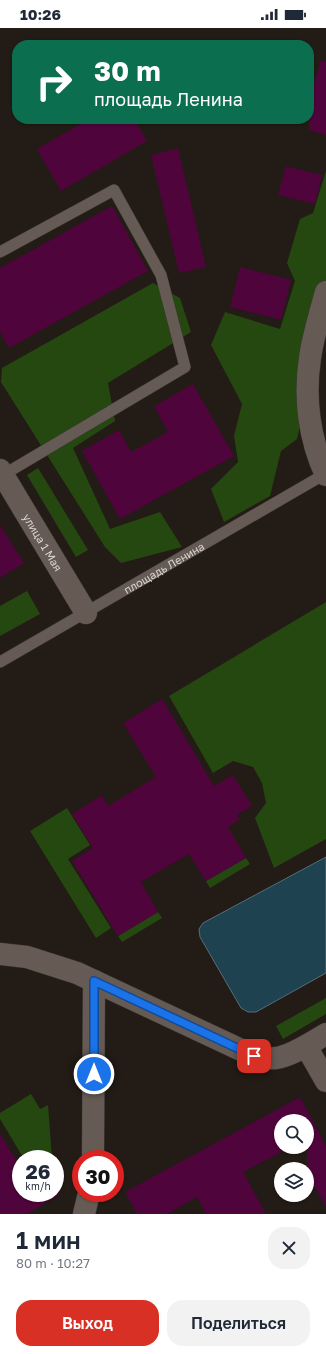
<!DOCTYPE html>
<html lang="ru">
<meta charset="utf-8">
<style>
body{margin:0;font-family:"Golos Text",sans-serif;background:#f2f2f3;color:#1f2937;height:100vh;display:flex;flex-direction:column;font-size:15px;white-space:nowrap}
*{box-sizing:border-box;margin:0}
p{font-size:13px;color:#747a83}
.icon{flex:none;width:22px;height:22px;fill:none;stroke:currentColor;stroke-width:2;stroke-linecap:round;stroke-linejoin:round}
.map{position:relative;height:1186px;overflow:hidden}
.side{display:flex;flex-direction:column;background:#fff;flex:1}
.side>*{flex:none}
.guide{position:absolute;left:12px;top:12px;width:302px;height:84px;border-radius:16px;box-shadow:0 1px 3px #0004;background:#0b6e4f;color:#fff;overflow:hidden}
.fabs{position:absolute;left:274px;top:1086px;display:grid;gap:8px}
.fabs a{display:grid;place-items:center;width:40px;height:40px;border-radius:50%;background:#fff;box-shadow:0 1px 3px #0004;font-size:20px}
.speed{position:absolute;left:12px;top:1122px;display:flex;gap:8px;font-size:20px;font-weight:700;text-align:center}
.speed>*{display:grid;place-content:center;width:52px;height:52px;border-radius:50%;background:#fff;box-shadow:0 1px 3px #0004;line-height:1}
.speed small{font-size:10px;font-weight:400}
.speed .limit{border:6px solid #d22;background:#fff;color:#111}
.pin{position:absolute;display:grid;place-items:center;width:34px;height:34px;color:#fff;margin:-17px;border-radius:8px;box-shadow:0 2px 6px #0006}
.me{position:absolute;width:44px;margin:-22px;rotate:0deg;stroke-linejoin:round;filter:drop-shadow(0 0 3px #0008)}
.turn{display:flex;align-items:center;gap:14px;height:84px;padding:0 16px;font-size:18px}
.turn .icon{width:52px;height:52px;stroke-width:2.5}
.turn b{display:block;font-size:28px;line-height:34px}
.round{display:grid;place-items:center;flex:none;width:42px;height:42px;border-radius:16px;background:#f2f2f3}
.summary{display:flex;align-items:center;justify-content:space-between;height:68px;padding:0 16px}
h1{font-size:24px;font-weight:600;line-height:30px}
.button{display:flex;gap:8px;margin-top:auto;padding:8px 16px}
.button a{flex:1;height:46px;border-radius:16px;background:#d93025;color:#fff;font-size:16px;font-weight:600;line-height:46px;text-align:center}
.button a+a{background:#f2f2f3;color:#1f2937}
.status{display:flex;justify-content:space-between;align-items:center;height:28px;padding:0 20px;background:#fff;direction:ltr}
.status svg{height:11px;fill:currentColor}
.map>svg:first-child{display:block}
</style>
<div class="status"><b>10:26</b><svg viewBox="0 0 49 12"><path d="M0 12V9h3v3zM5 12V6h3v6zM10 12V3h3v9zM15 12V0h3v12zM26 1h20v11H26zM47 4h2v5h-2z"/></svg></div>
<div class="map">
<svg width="326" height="1186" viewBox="0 0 326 1186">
<rect width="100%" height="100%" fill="#231b15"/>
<g fill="#254810">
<polygon points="326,143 326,295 297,411 281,423 270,468 224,494 211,461 238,434 234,408 242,376 211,317 225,284 280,301 295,253 287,235 300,191 313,185"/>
<polygon points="153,255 180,270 191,304 108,355 115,393 73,420 110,501 160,484 182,519 121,535 105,519 1,354 2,340"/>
<polygon points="38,440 88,522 76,529 27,447"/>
<polygon points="27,563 40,586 0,608 0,578"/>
<polygon points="326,574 326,811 274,840 255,790 266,775 262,755 253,739 233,733 213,745 169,668"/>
<polygon points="67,780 90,817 68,831 111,900 96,910 30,803"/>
<polygon points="246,830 250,836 210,860 206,853"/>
<polygon points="158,884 162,890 122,914 118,908"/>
<polygon points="326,970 326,986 283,1011 276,998"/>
<polygon points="31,1066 40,1081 48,1077 52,1131 24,1131 0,1091 0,1085"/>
</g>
<polygon fill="#1e4250" stroke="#566e77" points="326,829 326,945 256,984 248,984 241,980 200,909 199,901 203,895"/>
<g fill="#4f043c">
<polygon points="321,32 326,33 326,107 309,102 309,74"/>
<polygon points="89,91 134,91 147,113 61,163 37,121"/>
<polygon points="178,120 206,239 179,245 151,127"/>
<polygon points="286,138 322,147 315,176 278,167"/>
<polygon points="112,178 148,243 9,320 0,304 0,240"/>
<polygon points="240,239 291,252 281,292 230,279"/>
<polygon points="193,356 234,428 120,491 82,423 119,402 131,424 168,404 154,378"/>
<polygon points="0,497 24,535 0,550"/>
<polygon points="162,671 214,758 233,747 252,778 237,787 240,791 228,799 246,830 206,853 189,826 141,854 158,884 118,908 72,833 93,820 72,786 102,767 108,778 156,749 123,695"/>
<polygon points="300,1069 326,1118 326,1179 307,1145 307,1093 281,1093 281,1119 291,1119 243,1144 266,1186 206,1186 197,1169 167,1186 137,1186 125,1164"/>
<polygon points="0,1106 21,1140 21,1165 62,1165 27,1186 0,1186"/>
</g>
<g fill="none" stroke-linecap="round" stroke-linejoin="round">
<defs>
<g id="lane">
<polyline points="0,224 114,162 161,247 185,339 3,447"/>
<path id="s1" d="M 0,634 L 325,446"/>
</g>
<g id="street">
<path d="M 326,264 C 320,286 313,308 310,330 C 304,369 309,411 326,447"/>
<path id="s2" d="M 0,442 L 86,585"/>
<path d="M 0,926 L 27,929 L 77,945 L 254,1028 C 261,1029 269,1031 276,1030 C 292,1028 312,1014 326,1006"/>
<polyline points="306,1018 326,1053"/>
<polyline points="93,1131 94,953"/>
<polyline points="84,1186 89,1165"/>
</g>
</defs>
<use href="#lane" stroke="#3d3834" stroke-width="12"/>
<use href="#street" stroke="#3d3834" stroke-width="23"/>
<use href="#lane" stroke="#655b54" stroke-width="11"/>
<use href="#street" stroke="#655b54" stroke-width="22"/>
</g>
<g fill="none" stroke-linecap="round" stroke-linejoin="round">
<defs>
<polyline id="route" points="94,1046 94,953 254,1028"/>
</defs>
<use href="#route" stroke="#114b97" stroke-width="10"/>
<use href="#route" stroke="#1a73e8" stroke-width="7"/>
</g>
<g text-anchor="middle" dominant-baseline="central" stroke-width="4" stroke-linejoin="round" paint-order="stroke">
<g font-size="11" fill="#dad5d1" stroke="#090605">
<text stroke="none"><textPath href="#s2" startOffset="84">улица 1 Мая</textPath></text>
<text stroke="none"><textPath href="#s1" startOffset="189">площадь Ленина</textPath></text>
</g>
</g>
</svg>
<div class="fabs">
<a><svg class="icon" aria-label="search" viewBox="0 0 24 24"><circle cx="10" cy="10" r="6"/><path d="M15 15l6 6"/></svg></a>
<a><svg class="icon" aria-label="layers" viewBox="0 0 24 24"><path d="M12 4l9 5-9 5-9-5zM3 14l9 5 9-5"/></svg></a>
</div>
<div class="speed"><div>26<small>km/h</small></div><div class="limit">30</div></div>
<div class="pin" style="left:254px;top:1028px;background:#d93025"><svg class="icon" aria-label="arrive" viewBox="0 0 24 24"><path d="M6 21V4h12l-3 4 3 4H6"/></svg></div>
<svg class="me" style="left:94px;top:1046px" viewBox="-20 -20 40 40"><circle r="17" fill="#1a73e8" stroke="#fff" stroke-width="3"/><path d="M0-11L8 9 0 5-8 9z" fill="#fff"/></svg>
<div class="guide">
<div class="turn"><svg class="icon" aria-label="right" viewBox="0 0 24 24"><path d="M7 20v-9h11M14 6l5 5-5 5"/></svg><div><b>30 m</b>площадь Ленина</div></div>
</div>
</div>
<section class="side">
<div class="summary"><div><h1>1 мин</h1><p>80 m · 10:27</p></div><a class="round"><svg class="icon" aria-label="close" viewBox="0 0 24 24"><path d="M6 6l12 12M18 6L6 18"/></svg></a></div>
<div class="button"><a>Выход</a><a>Поделиться</a></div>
</section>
